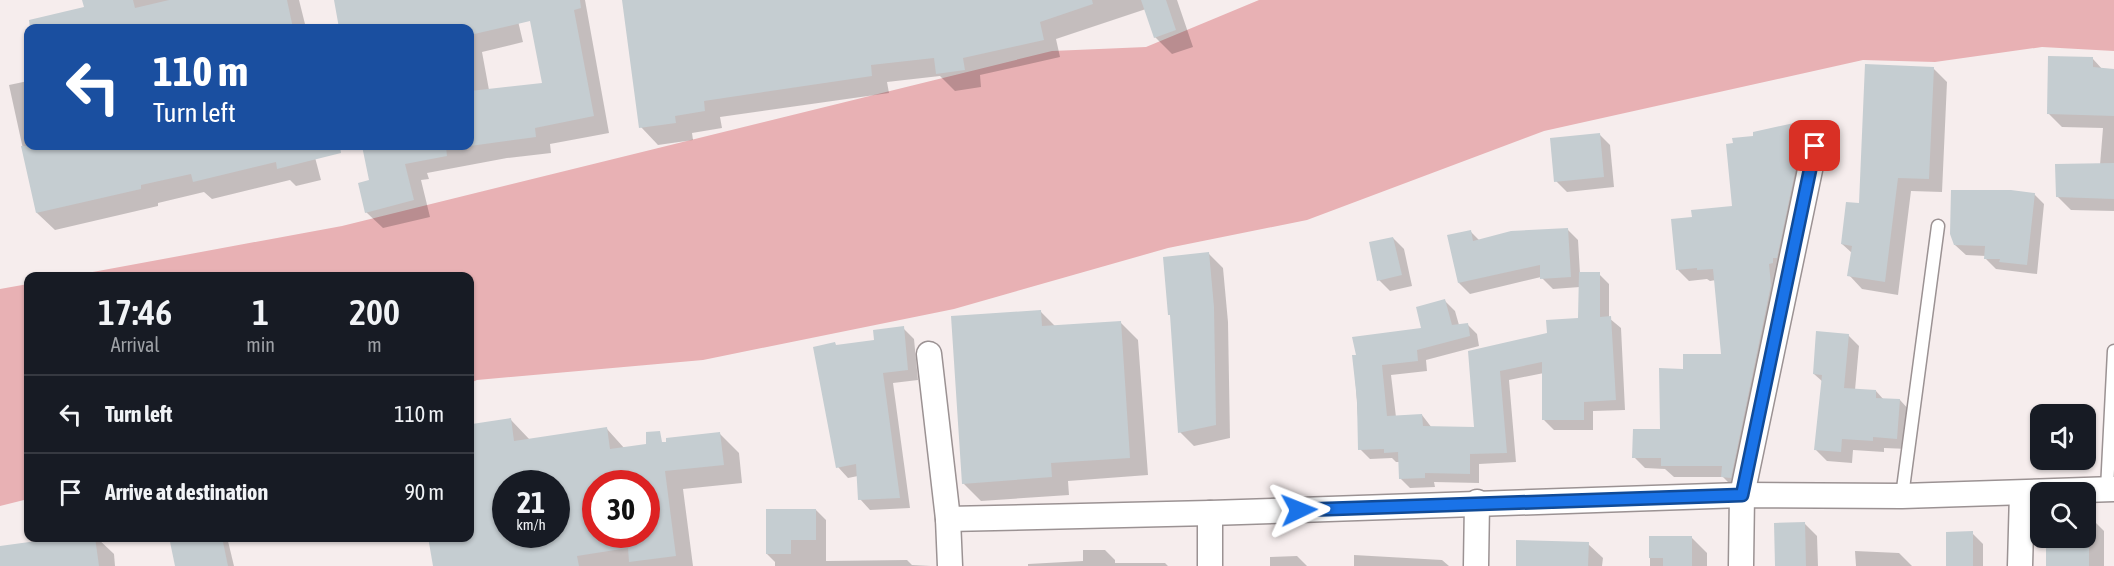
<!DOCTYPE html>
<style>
body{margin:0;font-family:"Asap Condensed",sans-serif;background:#242831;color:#f1f3f6;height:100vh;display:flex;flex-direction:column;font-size:22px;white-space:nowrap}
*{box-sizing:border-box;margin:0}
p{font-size:20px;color:#9ea1a6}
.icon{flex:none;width:33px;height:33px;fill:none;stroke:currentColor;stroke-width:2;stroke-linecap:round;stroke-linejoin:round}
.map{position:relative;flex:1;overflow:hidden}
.panel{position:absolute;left:24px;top:272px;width:450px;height:270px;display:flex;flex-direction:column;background:#171b24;border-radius:12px;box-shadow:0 2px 4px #0004}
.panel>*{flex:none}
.top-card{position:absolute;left:24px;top:24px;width:450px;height:126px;border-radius:12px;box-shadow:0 2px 4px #0004;background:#1a4fa0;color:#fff;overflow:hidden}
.fabs{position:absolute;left:2030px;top:404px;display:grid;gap:12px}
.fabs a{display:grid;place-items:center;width:66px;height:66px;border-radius:12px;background:#171b24;box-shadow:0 2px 4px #0004;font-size:30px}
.speed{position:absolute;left:492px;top:470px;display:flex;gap:12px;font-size:30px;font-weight:700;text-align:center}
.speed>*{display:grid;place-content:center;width:78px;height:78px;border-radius:50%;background:#171b24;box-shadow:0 2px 4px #0004;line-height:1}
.speed small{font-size:15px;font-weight:400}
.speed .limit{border:9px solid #d22;background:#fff;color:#111}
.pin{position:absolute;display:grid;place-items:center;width:51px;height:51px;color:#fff;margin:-26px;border-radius:12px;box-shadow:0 3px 9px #0006}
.me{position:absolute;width:66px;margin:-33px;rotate:88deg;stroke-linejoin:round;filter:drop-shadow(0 0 4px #0008)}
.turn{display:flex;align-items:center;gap:21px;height:126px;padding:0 30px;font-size:27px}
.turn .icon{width:78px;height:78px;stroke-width:2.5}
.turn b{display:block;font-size:42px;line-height:51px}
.eta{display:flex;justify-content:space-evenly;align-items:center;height:102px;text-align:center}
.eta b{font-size:36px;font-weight:600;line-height:42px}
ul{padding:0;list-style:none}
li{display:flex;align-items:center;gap:18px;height:78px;padding:0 30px;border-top:2px solid #363941}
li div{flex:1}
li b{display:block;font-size:22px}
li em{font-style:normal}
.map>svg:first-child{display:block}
</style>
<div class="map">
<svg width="2114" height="566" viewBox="0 0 2114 566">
<rect width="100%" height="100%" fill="#f6eded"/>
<g fill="#e8b1b4">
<polygon points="1259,0 2114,0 2114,51 2042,47 1935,62 1863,60 1544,131 1307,220 1168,248 954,309 703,360 477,380 470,383 470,276 71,276 342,226 1052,51 1146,47"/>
<polygon points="28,284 28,499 0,506 0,289"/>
</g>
<g fill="#0003" fill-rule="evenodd">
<polygon points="84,0 299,0 306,28 65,28 62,14 86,8"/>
<polygon points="335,0 513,0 523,42 482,52 489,90 543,84 534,0 585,0 609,133 550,144 551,153 507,158 427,173 429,179 421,180 430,217 383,228 366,212 371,182 364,146 470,146 470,28 341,28"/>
<polygon points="624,0 1177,0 1193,47 1172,54 1155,37 1146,9 1056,39 1060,57 980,75 981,87 955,91 940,76 887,82 889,93 720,117 722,128 692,133 693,140 658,145 641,127"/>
<polygon points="2093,59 2103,70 2114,70 2114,211 2071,210 2057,196 2100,165 2103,128 2062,127 2048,113"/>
<polygon points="1933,68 1947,82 1942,192 1911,191 1898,295 1862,289 1849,275 1852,253 1842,244 1860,205"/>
<polygon points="28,81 28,146 312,146 321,180 296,186 290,180 212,199 204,192 158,203 158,206 55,230 37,213 9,85"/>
<polygon points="1808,122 1819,133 1821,144 1734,488 1723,477 1674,477 1665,469 1645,468 1634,457 1662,431 1684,371 1723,356 1716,280 1710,281 1707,279 1689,281 1678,270 1694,218 1733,208 1755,137"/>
<polygon points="1599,134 1610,145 1614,187 1567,192 1556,181"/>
<polygon points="2034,194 2044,204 2037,274 1996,269 1985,258 1986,256 1966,255 1955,245"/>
<polygon points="1567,229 1578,240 1580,274 1599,274 1609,284 1609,318 1621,328 1625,410 1593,411 1593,430 1554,430 1544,420 1544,373 1509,380 1516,462 1479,464 1479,483 1434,482 1435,487 1410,488 1400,478 1400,462 1396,462 1392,458 1370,459 1360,449 1354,357 1423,330 1445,301 1455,311 1459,325 1467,324 1477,334 1479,346 1426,360 1427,371 1391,375 1396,417 1422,415 1432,428 1476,428 1469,352 1548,334 1580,320 1580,287 1553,289 1541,277 1470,294 1459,283 1471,232 1480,241"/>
<polygon points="1393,238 1404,249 1412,286 1390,291 1379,280"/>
<polygon points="1209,254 1223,268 1228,322 1230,438 1194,446 1180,432 1171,317 1170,315"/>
<polygon points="1041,312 1056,327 1120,322 1138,340 1148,475 1068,481 1069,495 981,501 963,483"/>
<polygon points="903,328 914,339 918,380 893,383 910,508 870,510 860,499 858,476 848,478 838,467 837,346 876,341"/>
<polygon points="1848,335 1859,346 1855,390 1876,391 1884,400 1900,400 1911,412 1908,449 1884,448 1884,452 1853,450 1852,463 1827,461 1816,450 1823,382 1814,374"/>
<path d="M 511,420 L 530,440 L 607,429 L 625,449 L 720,434 L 739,453 L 742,483 L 683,489 L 693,566 L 434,566 L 430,537 L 470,537 L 470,437 L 476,436 ZM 506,483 L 556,483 L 556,534 L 506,534 ZM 596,483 L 646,483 L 646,534 L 596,534 Z"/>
<polygon points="816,510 826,520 826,561 907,560 912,565 931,566 775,566 775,562 767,554"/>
<polygon points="2085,515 2088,515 2104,531 2104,566 2047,566 2047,537 2085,537"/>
<polygon points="1804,523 1817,536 1818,566 1777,566"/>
<polygon points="1972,533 1983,544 1983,566 1948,566"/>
<polygon points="77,537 96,537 114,554 115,566 0,566 0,548"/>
<polygon points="170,537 227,537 234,566 176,566"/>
<polygon points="1650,537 1691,537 1707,553 1707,566 1650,566"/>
<polygon points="1588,544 1603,558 1602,566 1517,566"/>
<polygon points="1083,550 1105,550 1115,560 1115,563 1165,563 1168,566 1028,566 1028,564 1083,561"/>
<polygon points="1855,551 1899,553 1912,566 1856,566"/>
<polygon points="1354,555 1442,560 1449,566 1323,566 1354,566"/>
<polygon points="1297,556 1307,566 1270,566 1270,557"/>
</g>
<g fill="#c5cdd1" fill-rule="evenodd">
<polygon points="82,0 133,0 135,8 169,0 287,0 293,28 30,28 29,20 84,7"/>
<polygon points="334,0 580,0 581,8 574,10 594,116 535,128 536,137 470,146 470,91 542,83 530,21 470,35 470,28 339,28"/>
<polygon points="622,0 1092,0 1093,4 1040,22 1044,40 963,58 965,70 936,74 934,58 871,65 872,76 704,101 705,111 675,116 676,123 639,128"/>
<polygon points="1141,0 1166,0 1176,30 1154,38"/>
<polygon points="2048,56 2093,57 2093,67 2114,69 2114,116 2047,114"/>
<polygon points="1865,64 1934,67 1929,179 1898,178 1885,282 1847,276 1852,246 1841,244 1846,202 1859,203"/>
<polygon points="1808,120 1811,133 1805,136 1801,143 1777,258 1773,258 1773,263 1769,264 1771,285 1731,478 1721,477 1722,466 1661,466 1661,458 1632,458 1633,429 1660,429 1659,368 1683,369 1683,354 1721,354 1713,269 1697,270 1697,268 1676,270 1671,219 1692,217 1691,210 1732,206 1726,144 1733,143 1732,138 1753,136 1753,132"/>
<polygon points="1600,133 1604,177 1554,182 1550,138"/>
<polygon points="21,146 340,146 341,153 277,169 276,162 193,182 191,174 141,185 141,189 36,213"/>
<polygon points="362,146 446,146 447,156 405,164 414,200 365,213 358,183 369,180"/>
<polygon points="2114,163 2114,199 2056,197 2055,164"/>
<polygon points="1951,190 2011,190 2035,193 2027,265 1999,262 2000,259 1984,259 1985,246 1954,245 1950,234"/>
<polygon points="1568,228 1571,277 1540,279 1540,265 1458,283 1447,235 1471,230 1473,241 1511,231"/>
<polygon points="1393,237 1402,275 1377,281 1369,242"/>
<polygon points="1209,252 1214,307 1216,425 1178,433 1170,315 1168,315 1163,257"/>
<polygon points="1579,272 1600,272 1600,317 1611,316 1616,400 1584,402 1584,420 1542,420 1542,362 1500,371 1507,453 1470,454 1470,474 1425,473 1425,478 1399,479 1398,452 1384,453 1384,449 1358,450 1357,400 1352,355 1356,355 1352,337 1421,328 1416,307 1445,299 1452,325 1468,323 1470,336 1417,350 1418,361 1382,365 1387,416 1422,414 1423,426 1474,427 1468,351 1547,333 1546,320 1578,318"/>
<polygon points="1041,310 1042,326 1121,321 1130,458 1051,463 1052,477 962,484 951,316"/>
<polygon points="904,326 908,370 883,373 900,498 858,500 856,464 836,468 813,347 835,342 836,345 874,340 873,330"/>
<polygon points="1816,331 1849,334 1844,388 1876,390 1876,398 1900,399 1897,439 1873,437 1873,441 1842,439 1841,452 1814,450 1822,375 1813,374"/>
<path d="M 511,418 L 514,441 L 607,427 L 610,449 L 646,444 L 646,432 L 660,431 L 662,442 L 666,442 L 666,438 L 720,432 L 724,465 L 665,471 L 676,556 L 629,562 L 628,548 L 577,556 L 579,566 L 433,566 L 428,537 L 470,537 L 470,436 L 474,435 L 472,424 ZM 506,483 L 556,483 L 556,534 L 506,534 ZM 596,483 L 646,483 L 646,534 L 596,534 Z"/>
<polygon points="766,509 816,509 816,540 791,540 791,554 766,554"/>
<polygon points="1805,522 1806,566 1775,566 1774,523"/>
<polygon points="1973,531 1973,566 1946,566 1946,532"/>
<polygon points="1649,536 1692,536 1692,566 1663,566 1663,558 1649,558"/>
<polygon points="66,537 95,537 99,566 0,566 0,546"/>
<polygon points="169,537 222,537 228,566 175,566"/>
<rect x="2046" y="537" width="43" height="29"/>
<polygon points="1516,540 1589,542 1588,566 1516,566"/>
</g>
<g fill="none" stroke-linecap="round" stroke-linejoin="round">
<defs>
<g id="service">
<polyline points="2107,489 2114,351"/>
<polyline points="1902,496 1938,226"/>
</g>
<g id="minor">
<polyline points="929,354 948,519 950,566"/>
<polyline points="1210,513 1210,566"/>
<polyline points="948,519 1210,513 1742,495 1902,496 2114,489"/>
<polyline points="1476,566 1477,502"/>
<polyline points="1741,566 1742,495 1815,146"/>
<polyline points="2020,566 2022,493"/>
</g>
</defs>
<use href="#service" stroke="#9b9293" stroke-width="15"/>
<use href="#minor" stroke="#9b9293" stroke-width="27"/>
<use href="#service" stroke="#fff" stroke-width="12"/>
<use href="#minor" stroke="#fff" stroke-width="24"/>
</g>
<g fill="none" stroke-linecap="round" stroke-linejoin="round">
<defs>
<polyline id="route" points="1299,510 1742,495 1815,146"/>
</defs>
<use href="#route" stroke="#114b97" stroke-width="15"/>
<use href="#route" stroke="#1a73e8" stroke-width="10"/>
</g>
</svg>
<div class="fabs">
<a><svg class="icon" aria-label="sound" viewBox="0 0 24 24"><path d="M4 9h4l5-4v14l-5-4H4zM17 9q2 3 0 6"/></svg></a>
<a><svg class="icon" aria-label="search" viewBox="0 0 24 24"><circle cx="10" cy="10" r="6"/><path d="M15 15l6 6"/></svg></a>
</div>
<div class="speed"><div>21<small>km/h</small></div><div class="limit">30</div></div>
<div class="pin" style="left:1815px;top:146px;background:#d93025"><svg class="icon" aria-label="arrive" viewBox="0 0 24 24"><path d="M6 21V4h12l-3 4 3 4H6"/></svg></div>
<svg class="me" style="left:1299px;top:510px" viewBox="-20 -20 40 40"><path d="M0-17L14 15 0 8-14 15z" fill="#1a73e8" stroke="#fff" stroke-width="4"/></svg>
<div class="top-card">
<div class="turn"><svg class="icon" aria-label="left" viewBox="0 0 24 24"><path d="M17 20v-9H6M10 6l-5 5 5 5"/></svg><div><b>110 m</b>Turn left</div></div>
</div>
<section class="panel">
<div class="eta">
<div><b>17:46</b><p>Arrival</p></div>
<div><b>1</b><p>min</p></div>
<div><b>200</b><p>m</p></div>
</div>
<ul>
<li><svg class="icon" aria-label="left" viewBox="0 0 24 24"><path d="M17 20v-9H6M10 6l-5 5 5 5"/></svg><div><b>Turn left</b></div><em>110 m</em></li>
<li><svg class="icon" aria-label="arrive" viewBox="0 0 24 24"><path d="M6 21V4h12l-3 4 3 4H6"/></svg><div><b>Arrive at destination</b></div><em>90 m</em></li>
</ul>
</section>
</div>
